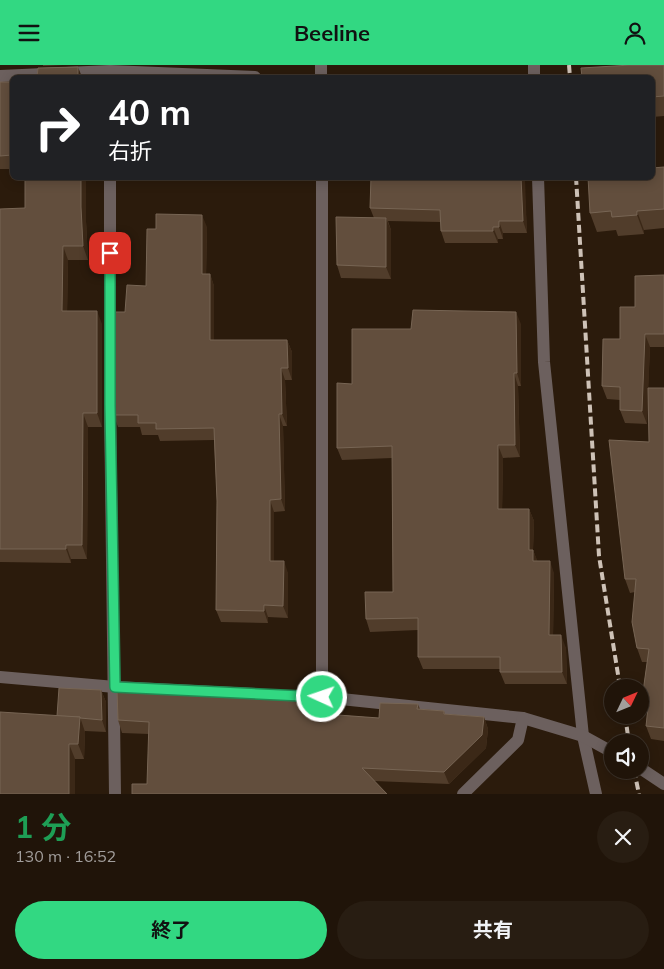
<!DOCTYPE html>
<html lang="ja">
<meta charset="utf-8">
<style>
body{margin:0;font-family:Mulish,"Noto Sans JP",sans-serif;background:#281d12;color:#f1f3f6;height:100vh;display:flex;flex-direction:column;font-size:19px;white-space:nowrap}
*{box-sizing:border-box;margin:0}
p{font-size:16px;color:#a29e9c}
.icon{flex:none;width:28px;height:28px;fill:none;stroke:currentColor;stroke-width:2;stroke-linecap:round;stroke-linejoin:round}
.map{position:relative;height:729px;overflow:hidden}
.details{display:flex;flex-direction:column;background:#201409;flex:1}
.details>*{flex:none}
.top-card{position:absolute;left:10px;top:10px;width:645px;height:105px;border-radius:8px;box-shadow:0 2px 12px #0003,0 0 0 1px #3d332a;background:#202124;color:#fff;overflow:hidden}
.needle{width:32px;rotate:47deg}
.tools{position:absolute;left:604px;top:614px;display:grid;gap:10px}
.tools a{display:grid;place-items:center;width:45px;height:45px;border-radius:50%;background:#201409;box-shadow:0 2px 12px #0003,0 0 0 1px #3d332a;font-size:25px}
.pin{position:absolute;display:grid;place-items:center;width:42px;height:42px;color:#fff;margin:-21px;border-radius:10px;box-shadow:0 2px 8px #0006}
.me{position:absolute;width:55px;margin:-28px;rotate:273deg;stroke-linejoin:round;filter:drop-shadow(0 0 4px #0008)}
.turn{display:flex;align-items:center;gap:18px;height:105px;padding:0 15px;font-size:22px}
.turn .icon{width:65px;height:65px;stroke-width:2.5}
.turn b{display:block;font-size:35px;line-height:42px}
.round{display:grid;place-items:center;flex:none;width:52px;height:52px;border-radius:26px;background:#281d12}
.overview{display:flex;align-items:center;justify-content:space-between;height:85px;padding:0 15px}
h1{font-size:30px;font-weight:700;line-height:38px;color:#1e9e55}
.action{display:flex;gap:10px;margin-top:auto;padding:10px 15px}
.action a{flex:1;height:58px;border-radius:30px;background:#32d882;color:#111;font-size:20px;font-weight:700;line-height:58px;text-align:center}
.action a+a{background:#281d12;color:#f1f3f6}
header{display:flex;justify-content:space-between;align-items:center;height:65px;padding:0 15px;background:#32d882;color:#111;font-size:22px;font-weight:700}
.map>svg:first-child{display:block}
</style>
<header><svg class="icon" aria-label="menu" viewBox="0 0 24 24"><path d="M4 6h16M4 12h16M4 18h16"/></svg>Beeline<svg class="icon" aria-label="person" viewBox="0 0 24 24"><circle cx="12" cy="8" r="4"/><path d="M4 21q1-7 8-7t8 7"/></svg></header>
<div class="map">
<svg width="664" height="729" viewBox="0 0 664 729">
<rect width="100%" height="100%" fill="#2b1b0c"/>
<g fill="none" stroke-linecap="round" stroke-linejoin="round">
<g stroke="#6c605e" stroke-width="12">
<polyline points="321,0 321,12"/>
<polyline points="534,0 534,12"/>
<polyline points="0,11 110,6 255,12"/>
<polyline points="110,112 110,340 115,729"/>
<polyline points="322,112 322,632"/>
<polyline points="538,112 544,297 583,671 596,729"/>
<polyline points="0,612 115,622 254,629"/>
<polyline points="294,631 322,632 523,653 583,671 612,687"/>
<polyline points="640,703 664,719"/>
<polyline points="463,729 518,675 523,653"/>
</g>
<g stroke="#cec2b7" stroke-width="4" stroke-dasharray="8 4" stroke-linecap="butt">
<polyline points="569,0 570,12"/>
<polyline points="576,112 599,491 620,622"/>
<polyline points="625,650 629,678"/>
<polyline points="634,705 639,729"/>
</g>
</g>
<g fill="#513d2b">
<polygon points="43,0 63,0 43,1"/>
<polygon points="664,0 664,51 652,52 652,12"/>
<rect x="0" y="17" width="12" height="87"/>
<polygon points="664,102 664,163 644,165 644,169 618,171 616,165 597,167 590,148"/>
<polygon points="25,112 86,112 86,156 88,195 68,195 67,246 102,259 102,362 88,362 87,494 71,494 71,498 0,497 0,144 25,143"/>
<polygon points="371,112 524,112 527,168 503,168 503,174 498,174 498,178 445,178 441,166 441,157 388,156 391,165 391,214 341,213 337,200 374,153 370,143"/>
<polygon points="207,162 206,209 210,209 214,221 214,275 287,275 292,287 292,315 285,315 287,361 283,361 285,446 274,447 274,496 288,508 288,553 268,552 268,558 221,557 216,545 217,436 214,375 160,376 158,370 142,370 140,362 118,362 114,350 125,247 146,221 156,164"/>
<polygon points="664,210 664,282 650,282 648,323 664,323 664,676 651,674 646,661 647,647 642,634 647,597 642,597 637,583 635,527 630,528 625,514 649,377 648,327 647,359 625,358 620,345 620,335 607,334 602,321 620,274 635,242"/>
<polygon points="521,259 521,321 518,321 520,392 503,393 502,444 529,444 534,456 533,485 537,496 554,508 553,570 566,583 567,619 505,619 500,607 500,604 423,604 418,592 418,565 370,567 366,554 393,527 392,393 342,395 337,383 352,319 411,264"/>
<polygon points="101,625 106,637 106,667 85,666 84,694 75,694 75,729 57,651"/>
<polygon points="418,639 420,644 444,646 445,649 484,652 488,664 486,683 449,719 374,716 147,719 149,669 122,668 118,655 338,650 379,653"/>
</g>
<g fill="#3b2817">
<polygon points="78,2 82,12 78,12"/>
<polygon points="81,112 86,112 86,156 88,195 83,181 81,142"/>
<polygon points="521,112 524,112 525,114 527,168 523,156"/>
<polygon points="637,146 644,165 644,169 637,150"/>
<polygon points="202,150 207,162 206,221 202,209"/>
<polygon points="386,153 391,165 391,214 386,202"/>
<polygon points="499,156 503,168 503,174 499,162"/>
<polygon points="493,162 498,174 498,178 493,166"/>
<polygon points="63,181 68,195 67,260 62,246"/>
<polygon points="210,209 214,221 214,288 210,275"/>
<polygon points="97,246 102,259 102,362 97,348"/>
<polygon points="516,247 521,259 521,321 517,308"/>
<polygon points="645,269 650,282 647,359 642,346"/>
<polygon points="287,275 292,287 292,315 288,303"/>
<polygon points="281,303 285,315 287,361 282,349"/>
<polygon points="514,308 518,321 520,392 515,380"/>
<polygon points="83,348 88,362 87,494 82,480"/>
<polygon points="279,349 283,361 285,446 281,434"/>
<polygon points="498,380 503,393 502,456 498,444"/>
<polygon points="270,435 274,447 274,508 270,496"/>
<polygon points="529,444 534,456 533,485 538,497 538,508 529,485"/>
<polygon points="66,480 71,494 71,498 66,484"/>
<polygon points="284,496 288,508 288,553 283,541"/>
<polygon points="550,496 554,508 553,582 549,570"/>
<polygon points="264,540 268,552 268,558 264,546"/>
<polygon points="561,570 566,583 567,619 562,607"/>
<polygon points="101,625 106,637 106,667 102,655"/>
<polygon points="80,652 85,667 84,694 78,679"/>
<polygon points="484,652 488,664 486,683 449,719 444,707"/>
<polygon points="69,679 75,694 75,729 69,729"/>
</g>
<g fill="#624e3d" stroke="#776554">
<polygon points="631,0 664,0 664,31 652,32 652,12 582,12 581,3"/>
<polygon points="78,2 78,12 37,12 38,3"/>
<polygon points="0,17 12,17 12,90 0,91"/>
<polygon points="664,102 664,144 637,146 637,150 612,152 611,146 590,148 588,112 652,112 652,103"/>
<polygon points="25,112 81,112 81,142 83,181 63,181 62,246 97,246 97,348 83,348 82,480 66,480 66,484 0,484 0,144 25,143"/>
<polygon points="371,112 521,112 523,156 499,156 499,162 493,162 493,166 441,166 440,145 370,143"/>
<polygon points="156,149 202,150 202,209 210,209 210,275 287,275 288,303 281,303 282,349 279,349 281,434 270,435 270,496 284,496 283,541 264,540 264,546 216,545 217,436 214,363 156,364 156,358 138,358 138,350 114,350 114,247 125,247 127,220 146,221 147,164 156,164"/>
<polygon points="336,152 386,153 386,202 337,200"/>
<polygon points="664,210 664,269 645,269 642,346 620,345 620,322 602,321 603,274 620,274 620,242 635,242 635,211"/>
<polygon points="413,245 516,247 517,308 514,308 515,380 498,380 498,444 529,444 529,485 533,485 533,496 550,496 549,570 561,570 562,607 500,607 500,592 418,592 418,553 366,554 365,527 393,527 392,381 337,383 337,318 352,319 352,264 411,264"/>
<polygon points="648,323 664,323 664,663 646,661 649,635 642,634 649,584 637,583 632,557 636,514 625,514 609,375 649,377"/>
<polygon points="59,623 101,625 102,655 80,653 80,652 57,651"/>
<polygon points="117,625 237,629 238,627 307,629 338,650 379,653 380,638 418,639 417,644 444,646 444,649 484,652 482,670 444,707 362,703 387,729 132,729 132,719 147,719 149,657 118,655"/>
<polygon points="0,647 80,652 78,679 69,679 69,729 0,729"/>
</g>
<g fill="none" stroke-linecap="round" stroke-linejoin="round">
<defs>
<polyline id="route" points="110,188 110,340 115,622 322,632"/>
</defs>
<use href="#route" stroke="#208c54" stroke-width="12"/>
<use href="#route" stroke="#32d882" stroke-width="9"/>
</g>
</svg>
<div class="tools">
<a><svg class="needle" viewBox="-14 -14 28 28"><path d="M0-13l5 13h-10z" fill="#e53935"/><path d="M0 13l5-13h-10z" fill="#a29e9c"/></svg></a>
<a><svg class="icon" aria-label="sound" viewBox="0 0 24 24"><path d="M4 9h4l5-4v14l-5-4H4zM17 9q2 3 0 6"/></svg></a>
</div>
<div class="pin" style="left:110px;top:188px;background:#d93025"><svg class="icon" aria-label="arrive" viewBox="0 0 24 24"><path d="M6 21V4h12l-3 4 3 4H6"/></svg></div>
<svg class="me" style="left:322px;top:632px" viewBox="-20 -20 40 40"><circle r="17" fill="#32d882" stroke="#fff" stroke-width="3"/><path d="M0-11L8 9 0 5-8 9z" fill="#fff"/></svg>
<div class="top-card">
<div class="turn"><svg class="icon" aria-label="right" viewBox="0 0 24 24"><path d="M7 20v-9h11M14 6l5 5-5 5"/></svg><div><b>40 m</b>右折</div></div>
</div>
</div>
<section class="details">
<div class="overview"><div><h1>1 分</h1><p>130 m · 16:52</p></div><a class="round"><svg class="icon" aria-label="close" viewBox="0 0 24 24"><path d="M6 6l12 12M18 6L6 18"/></svg></a></div>
<div class="action"><a>終了</a><a>共有</a></div>
</section>
